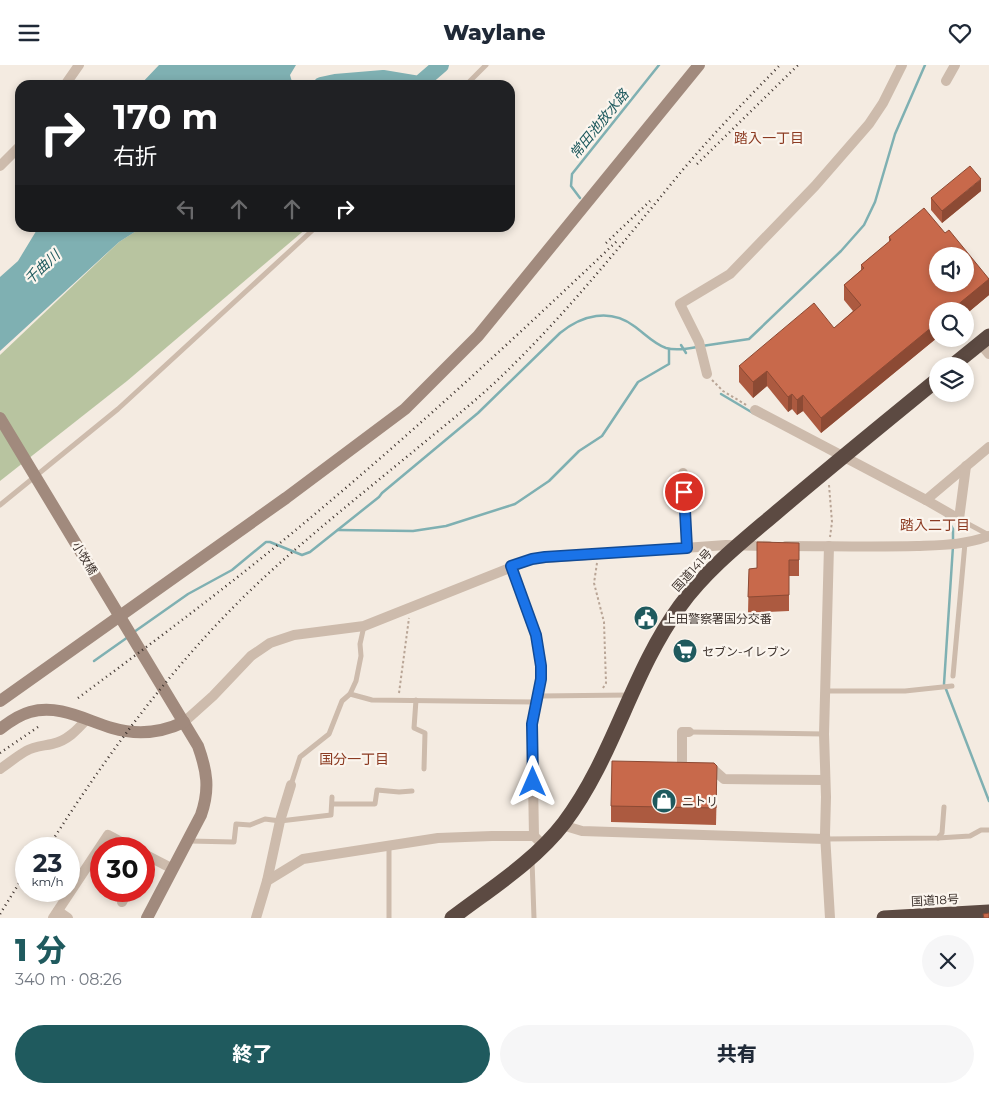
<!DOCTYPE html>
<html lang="ja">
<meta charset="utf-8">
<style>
body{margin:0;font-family:Montserrat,"Noto Sans JP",sans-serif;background:#f6f6f7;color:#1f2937;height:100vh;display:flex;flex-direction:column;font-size:19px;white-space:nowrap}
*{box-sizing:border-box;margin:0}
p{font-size:16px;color:#747a83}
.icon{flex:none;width:28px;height:28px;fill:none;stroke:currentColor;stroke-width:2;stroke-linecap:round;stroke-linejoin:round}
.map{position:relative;height:853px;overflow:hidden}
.side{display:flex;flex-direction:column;background:#fff;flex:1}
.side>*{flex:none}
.hud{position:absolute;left:15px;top:15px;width:500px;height:152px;border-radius:15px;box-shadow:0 2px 8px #0003;background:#202124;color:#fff;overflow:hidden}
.fabs{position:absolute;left:929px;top:182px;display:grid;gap:10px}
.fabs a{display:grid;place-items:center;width:45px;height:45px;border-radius:50%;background:#fff;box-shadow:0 2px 8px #0003;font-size:25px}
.speed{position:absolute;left:15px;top:772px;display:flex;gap:10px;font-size:25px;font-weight:700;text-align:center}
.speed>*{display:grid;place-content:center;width:65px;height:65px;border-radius:50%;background:#fff;box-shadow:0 2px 8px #0003;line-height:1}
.speed small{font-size:12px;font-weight:400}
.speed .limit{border:8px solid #d22;background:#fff;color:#111}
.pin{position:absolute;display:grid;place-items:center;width:42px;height:42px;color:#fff;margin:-21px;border:2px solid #fff;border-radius:50%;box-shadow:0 1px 5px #0007}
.me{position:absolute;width:55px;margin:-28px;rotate:0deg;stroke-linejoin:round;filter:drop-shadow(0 0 4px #0008)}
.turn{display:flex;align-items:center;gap:18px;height:105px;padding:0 15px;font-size:22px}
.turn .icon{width:65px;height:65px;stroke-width:2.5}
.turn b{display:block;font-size:35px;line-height:42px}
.lanes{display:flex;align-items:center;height:48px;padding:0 15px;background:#0003;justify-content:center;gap:25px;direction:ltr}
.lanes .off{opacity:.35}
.round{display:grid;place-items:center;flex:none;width:52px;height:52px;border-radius:26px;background:#f6f6f7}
.overview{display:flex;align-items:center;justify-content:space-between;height:85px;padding:0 15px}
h1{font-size:30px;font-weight:800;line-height:38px;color:#1f5a5e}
.cta{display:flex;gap:10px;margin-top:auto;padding:10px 15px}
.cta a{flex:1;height:58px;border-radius:30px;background:#1f5a5e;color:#fff;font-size:20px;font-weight:800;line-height:58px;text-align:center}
.cta a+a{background:#f6f6f7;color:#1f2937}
header{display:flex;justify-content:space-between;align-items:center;height:65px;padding:0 15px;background:#fff;font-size:22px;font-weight:800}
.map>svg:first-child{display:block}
</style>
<header><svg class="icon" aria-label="menu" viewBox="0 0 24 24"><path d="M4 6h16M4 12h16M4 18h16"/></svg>Waylane<svg class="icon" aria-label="heart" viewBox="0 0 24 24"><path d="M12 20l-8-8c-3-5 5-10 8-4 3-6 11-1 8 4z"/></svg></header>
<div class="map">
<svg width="989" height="853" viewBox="0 0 989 853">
<rect width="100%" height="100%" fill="#f4ebe1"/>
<polygon fill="#b8c4a0" points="141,163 307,163 127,316 0,416 0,290 119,177"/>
<g fill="#7fb0b2">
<polygon points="159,0 296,0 290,10 293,20 140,20"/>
<polygon points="38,163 141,163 119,177 0,286 0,212 18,196"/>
</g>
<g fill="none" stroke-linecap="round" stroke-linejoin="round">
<g stroke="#7fb0b2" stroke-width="2.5">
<polyline points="580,133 571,121 572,109 659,0"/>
<polyline points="681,280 686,288"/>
<polyline points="702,281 749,274 841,186 864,160 875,137 895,69 925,0"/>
<polyline points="721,329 753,348"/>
<polyline points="946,451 953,464 953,476"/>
<polyline points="338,465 413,466 446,461 515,439 549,416 579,386 602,371 638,317 669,299 669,284"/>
<polyline points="953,481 944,619 989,736"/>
<path d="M 134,567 L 188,529 L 232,505 L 266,477 L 270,477 L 302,490 L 310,487 L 379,432 L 382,428 L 478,348 L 560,268 C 582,250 610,243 634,261 C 644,268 654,279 666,283 C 676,286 687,284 697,282"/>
<polyline points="94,596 128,572"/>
</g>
<polyline stroke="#7fb0b2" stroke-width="16" points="321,20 335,17 383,13 419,19 441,0"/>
<g stroke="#b9a596" stroke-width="2" stroke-dasharray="2.5 2.5" stroke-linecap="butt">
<polyline points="712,315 723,326 748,341"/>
<polyline points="829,420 832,457 830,472"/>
<polyline points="597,498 594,518 604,557 606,618 603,623"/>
<polyline points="399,628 409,553"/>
</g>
<g stroke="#cdbbac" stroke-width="5">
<polyline points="466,20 486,0"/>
<polyline points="0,440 118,344 316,162"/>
<polyline points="959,454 989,470"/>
<polyline points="953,611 965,478"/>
<polyline points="825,626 905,626 952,621"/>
<polyline points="350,629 372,635 537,637"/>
<polyline points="539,631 629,630"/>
<polyline points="416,635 414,663 425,668 424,704"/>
<polyline points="689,667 824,669"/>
<polyline points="291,720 300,692 329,669 342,636 350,629 356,616 361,591 360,579 364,561"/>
<polyline points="333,739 375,739 377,725 399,727 412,726"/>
<polyline points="938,773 970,771 981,765 989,765"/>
<polyline points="826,774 938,773 942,768 944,742"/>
<polyline points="189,776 234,777 236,759 250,760 265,754 280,756 331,750 332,732"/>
<polyline points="389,781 389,853"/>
<polyline points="532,795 534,853"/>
</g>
<g stroke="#cdbbac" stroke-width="10">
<polyline points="946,16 955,0"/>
<polyline points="65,20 79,0"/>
<polyline points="0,101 20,81"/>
<polyline points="980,278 989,289"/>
<polyline points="707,309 699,277 680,239 730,209 815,121 869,59 883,38 902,0"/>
<polyline points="755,345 926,435 989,382"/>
<polyline points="683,408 687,483"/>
<polyline points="926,435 959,454 966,401"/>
<path d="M 786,481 C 830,481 873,482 917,481 C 942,480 966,480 989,471"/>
<polyline points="829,481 824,669 826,732 825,769 830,853"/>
<polyline points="511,501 536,570 541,601 541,615 532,659 534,771 539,776"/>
<polyline points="184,657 213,631 251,591 270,578 294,570 364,561 532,494 726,480 769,481"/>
<path d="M 0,704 C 9,698 17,691 26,686 C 34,681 43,681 52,679 C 67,676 77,665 87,654"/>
<polyline points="704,707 715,706 724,714 825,715"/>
<polyline points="685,708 682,708 682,667 689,667"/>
<polyline points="562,760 582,766 825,774"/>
<polyline points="144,789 173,804"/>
<polyline points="267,816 280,756 291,720"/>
<polyline points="122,837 128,826"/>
<polyline points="58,846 68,853"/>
<polyline points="53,853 108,770 134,784"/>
<polyline points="256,853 267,816 303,794 438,773 492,771 534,771"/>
</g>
<g stroke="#a18a7d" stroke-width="12">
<path d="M 0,353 L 198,681 C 207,706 210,724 201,750 L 147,853"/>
<polyline points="0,636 286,433 405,344 478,271 699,0"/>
<path d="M 0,664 C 9,657 19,650 30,647 C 59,639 85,655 112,663 C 136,670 161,668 184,657"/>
</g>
<g stroke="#5c4a42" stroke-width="15">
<polyline points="952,301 989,271"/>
<path d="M 452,853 C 490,824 534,797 564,758 C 614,692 631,608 680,541 C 707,504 743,476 777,447 C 830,402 884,358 938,314"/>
<polyline points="884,853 989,847"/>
</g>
<g stroke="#3b302b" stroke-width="2.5" stroke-dasharray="1 4" stroke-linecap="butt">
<polyline points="697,99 798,0"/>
<polyline points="606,178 650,136"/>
<path d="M 78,633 C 152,578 226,523 297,464 C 408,372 513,275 617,176"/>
<polyline points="0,688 38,662"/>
<path d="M 47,784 C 111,683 182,587 271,506 C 323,459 378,416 432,371 C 459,349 486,327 510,303 C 572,242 626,174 681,107 C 712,70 746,35 780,0"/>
<polyline points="0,849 26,807"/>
</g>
</g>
<g fill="#ac5a40">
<polygon points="981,126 942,158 931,145 931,133"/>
<polygon points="945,168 989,214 989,230 965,250 965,246 938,246 938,272 821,368 803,346 797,350 792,344 788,347 767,321 753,333 739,317 739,301 834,263 853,246 844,235 844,220 861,205 861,200 889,177 889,172"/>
<polygon points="799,478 799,511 789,511 789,546 748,548 749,504 757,503"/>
<polygon points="717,717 716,760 611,757 611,741"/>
</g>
<g fill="#8c4a34">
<polygon points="981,114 981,126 942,158 942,146"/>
<polygon points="989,214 989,230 965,250 965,246 950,246"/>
<polygon points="938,257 938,272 821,368 821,353"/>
<polygon points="767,306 767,321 753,333 753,317"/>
<polygon points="792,329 792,344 788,347 788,332"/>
<polygon points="803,330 803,346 797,350 797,335"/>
</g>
<g fill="#c8694b" stroke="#8c4a34" fill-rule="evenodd">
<polygon points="970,101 981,114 942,146 931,133"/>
<path d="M 924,143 L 945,168 L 949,165 L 989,214 L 950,246 L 938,246 L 938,257 L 821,353 L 803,330 L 797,335 L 792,329 L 788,332 L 767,306 L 753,317 L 739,301 L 814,238 L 834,263 L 861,240 L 844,220 L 864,203 L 861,200 L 891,175 L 889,172 ZM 938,191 L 965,191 L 965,219 L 938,219 Z"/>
<polygon points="757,477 799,478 799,495 789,495 789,530 748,532 749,504 757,503"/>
<polygon points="612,696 714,698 717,701 716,743 611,741"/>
<polygon points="989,848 989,853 984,853 983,849"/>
</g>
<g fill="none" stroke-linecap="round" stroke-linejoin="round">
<defs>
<polyline id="route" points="533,717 532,659 541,614 541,601 536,570 511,501 532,494 545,492 687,483 684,427"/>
</defs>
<use href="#route" stroke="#114b97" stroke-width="12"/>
<use href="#route" stroke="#1a73e8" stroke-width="9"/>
</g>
<defs>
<symbol id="civic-disc" viewBox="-11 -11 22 22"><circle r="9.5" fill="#1f5a5e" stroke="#fbf5ee"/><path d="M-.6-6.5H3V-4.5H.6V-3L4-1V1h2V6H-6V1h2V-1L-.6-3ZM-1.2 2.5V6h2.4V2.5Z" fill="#fff"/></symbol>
<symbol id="supermarket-disc" viewBox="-11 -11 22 22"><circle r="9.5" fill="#1f5a5e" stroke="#fbf5ee"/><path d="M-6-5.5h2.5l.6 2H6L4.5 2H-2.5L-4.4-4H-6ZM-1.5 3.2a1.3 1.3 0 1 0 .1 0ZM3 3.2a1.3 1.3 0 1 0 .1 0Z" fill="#fff"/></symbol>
<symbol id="shop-disc" viewBox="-11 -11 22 22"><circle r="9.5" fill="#1f5a5e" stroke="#fbf5ee"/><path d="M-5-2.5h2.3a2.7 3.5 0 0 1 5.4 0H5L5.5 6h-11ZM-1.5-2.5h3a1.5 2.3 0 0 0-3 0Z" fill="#fff"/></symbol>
</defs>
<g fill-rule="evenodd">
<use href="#civic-disc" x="632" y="539" width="28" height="28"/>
<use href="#supermarket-disc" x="671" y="572" width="28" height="28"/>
<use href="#shop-disc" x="650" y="722" width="28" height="28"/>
</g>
<g text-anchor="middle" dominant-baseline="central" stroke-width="4.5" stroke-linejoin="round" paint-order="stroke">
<g font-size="12" fill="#3b302b" stroke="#fbf5ee">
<text transform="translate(85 493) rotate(59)">小牧橋</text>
<text transform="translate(692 505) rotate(-48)">国道141号</text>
<text transform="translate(935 835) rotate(-3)">国道18号</text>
</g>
<g font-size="12" fill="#3b302b" stroke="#fbf5ee" text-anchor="start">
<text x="664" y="553">上田警察署国分交番</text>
<text x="702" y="586">セブン-イレブン</text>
<text x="682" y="736">ニトリ</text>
</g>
<g font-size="14" font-style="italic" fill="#1f5a5e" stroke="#fbf5ee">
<text transform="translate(599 59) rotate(-51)">常田池放水路</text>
<text transform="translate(42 202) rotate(-43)">千曲川</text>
</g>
<g font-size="14" fill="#8c3b22" stroke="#fbf5ee">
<text x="769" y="73">踏入一丁目</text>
<text x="935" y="460">踏入二丁目</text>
<text x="354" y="694">国分一丁目</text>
</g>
</g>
</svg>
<div class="fabs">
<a><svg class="icon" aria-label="sound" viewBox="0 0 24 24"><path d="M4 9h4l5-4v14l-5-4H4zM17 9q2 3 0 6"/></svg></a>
<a><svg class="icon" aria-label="search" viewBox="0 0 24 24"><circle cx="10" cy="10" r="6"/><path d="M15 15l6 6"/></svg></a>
<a><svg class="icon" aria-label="layers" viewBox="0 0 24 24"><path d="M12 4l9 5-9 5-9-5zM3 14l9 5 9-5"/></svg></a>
</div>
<div class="speed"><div>23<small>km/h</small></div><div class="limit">30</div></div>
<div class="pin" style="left:684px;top:427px;background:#d93025"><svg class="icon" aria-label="arrive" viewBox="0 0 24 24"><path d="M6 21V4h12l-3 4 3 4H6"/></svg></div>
<svg class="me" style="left:533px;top:717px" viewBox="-20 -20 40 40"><path d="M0-17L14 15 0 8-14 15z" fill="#1a73e8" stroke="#fff" stroke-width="4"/></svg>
<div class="hud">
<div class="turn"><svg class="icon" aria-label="right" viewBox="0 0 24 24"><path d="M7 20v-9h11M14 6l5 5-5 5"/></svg><div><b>170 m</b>右折</div></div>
<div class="lanes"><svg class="icon off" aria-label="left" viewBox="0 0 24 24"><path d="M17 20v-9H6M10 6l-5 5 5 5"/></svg><svg class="icon off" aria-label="ahead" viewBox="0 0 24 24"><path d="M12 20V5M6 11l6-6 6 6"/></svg><svg class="icon off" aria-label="ahead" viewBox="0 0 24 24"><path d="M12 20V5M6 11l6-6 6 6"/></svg><svg class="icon" aria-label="right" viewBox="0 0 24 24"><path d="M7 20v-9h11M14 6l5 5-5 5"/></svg></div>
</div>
</div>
<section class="side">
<div class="overview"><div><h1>1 分</h1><p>340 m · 08:26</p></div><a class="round"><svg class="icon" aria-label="close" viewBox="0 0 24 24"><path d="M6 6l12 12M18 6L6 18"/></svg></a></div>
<div class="cta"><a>終了</a><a>共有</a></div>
</section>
